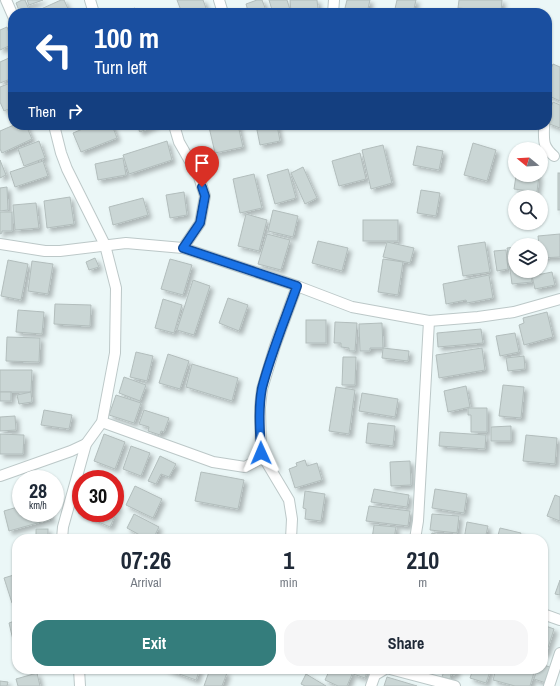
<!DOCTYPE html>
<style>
body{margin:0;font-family:"Archivo Narrow",sans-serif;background:#f6f6f7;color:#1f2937;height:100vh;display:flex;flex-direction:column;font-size:15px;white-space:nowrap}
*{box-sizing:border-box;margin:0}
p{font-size:13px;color:#747a83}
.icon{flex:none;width:22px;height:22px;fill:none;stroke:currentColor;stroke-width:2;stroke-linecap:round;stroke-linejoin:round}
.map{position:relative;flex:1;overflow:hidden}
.drawer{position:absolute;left:12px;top:534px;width:536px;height:140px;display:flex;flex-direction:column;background:#fff;border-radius:16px;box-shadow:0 1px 3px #0004}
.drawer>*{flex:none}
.banner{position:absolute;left:8px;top:8px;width:544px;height:122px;border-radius:16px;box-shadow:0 1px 3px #0004;background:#1a4fa0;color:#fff;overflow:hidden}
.needle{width:26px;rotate:288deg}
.tools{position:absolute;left:508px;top:142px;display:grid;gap:8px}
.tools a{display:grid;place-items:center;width:40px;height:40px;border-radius:50%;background:#fff;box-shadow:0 1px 3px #0004;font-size:20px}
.speed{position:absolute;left:12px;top:470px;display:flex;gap:8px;font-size:20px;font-weight:700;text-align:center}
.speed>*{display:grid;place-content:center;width:52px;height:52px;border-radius:50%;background:#fff;box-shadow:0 1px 3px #0004;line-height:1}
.speed small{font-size:10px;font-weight:400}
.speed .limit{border:6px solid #d22;background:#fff;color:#111}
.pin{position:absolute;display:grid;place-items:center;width:34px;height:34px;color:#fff;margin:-41px -17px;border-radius:50% 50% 50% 0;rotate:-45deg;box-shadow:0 0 4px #0007}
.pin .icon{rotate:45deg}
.me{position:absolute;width:44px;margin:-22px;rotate:359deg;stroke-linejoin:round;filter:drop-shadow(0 0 3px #0008)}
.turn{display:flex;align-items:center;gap:14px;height:84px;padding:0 20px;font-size:18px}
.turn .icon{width:52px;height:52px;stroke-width:2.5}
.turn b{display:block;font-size:28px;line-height:34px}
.then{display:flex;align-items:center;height:38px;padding:0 20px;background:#0003;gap:8px;font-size:15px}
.eta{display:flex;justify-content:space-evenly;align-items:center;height:68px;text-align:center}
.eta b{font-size:24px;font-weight:700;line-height:28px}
.primary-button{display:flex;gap:8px;margin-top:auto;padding:8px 20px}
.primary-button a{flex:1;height:46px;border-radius:16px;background:#347d7c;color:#fff;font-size:16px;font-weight:700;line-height:46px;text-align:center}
.primary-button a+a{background:#f6f6f7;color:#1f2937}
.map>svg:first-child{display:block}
</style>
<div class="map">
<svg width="560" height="686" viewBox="0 0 560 686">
<defs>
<filter id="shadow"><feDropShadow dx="3.5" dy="3.5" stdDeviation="2" flood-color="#0004"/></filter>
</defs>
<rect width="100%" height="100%" fill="#ebf7f7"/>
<g fill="#cad6d5" stroke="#b2bdbc" filter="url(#shadow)">
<polygon points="22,0 25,0 30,12 20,13 16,3"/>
<polygon points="27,0 43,0 29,5"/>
<polygon points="61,0 64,0 70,13 32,13"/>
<polygon points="177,0 203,0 206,8 192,13 182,13"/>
<polygon points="257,0 262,0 267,13 242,13 248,11 246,4"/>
<polygon points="269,0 287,0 291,13 273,13"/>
<polygon points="290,0 317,0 318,9 291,12"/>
<polygon points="347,0 370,0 367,13 344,12"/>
<polygon points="397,0 416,0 413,13 394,13"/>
<polygon points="459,0 502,0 501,12 458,8"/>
<polygon points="135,8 136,13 119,13"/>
<polygon points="461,9 476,13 460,13"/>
<polygon points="7,27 13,44 0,50 0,30"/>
<polygon points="9,58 13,70 13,78 0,83 0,62"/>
<polygon points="553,64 560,67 560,101 547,95 547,77"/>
<polygon points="13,82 13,107 4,111 0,102 0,87"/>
<polygon points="553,102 560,105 560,128 547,123 547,117"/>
<polygon points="14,125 26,125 32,139 2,153 0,149 0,131"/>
<polygon points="92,125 112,125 117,138 81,152 73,133"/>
<polygon points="136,125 156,125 140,132"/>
<polygon points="217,125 238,125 243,147 215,153 209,127"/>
<polygon points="256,125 277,125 280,141 260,145"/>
<polygon points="39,141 45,158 24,166 18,149"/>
<polygon points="167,141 172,160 129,174 123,155"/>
<polygon points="473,143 496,150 487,181 464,175"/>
<polygon points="383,145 392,183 371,189 362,150"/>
<polygon points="417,146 443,151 439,170 413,165"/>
<polygon points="360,153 366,179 339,186 332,161"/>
<polygon points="123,158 126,175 98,180 95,164"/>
<polygon points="0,160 6,175 0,178"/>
<polygon points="43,161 48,176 15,187 10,172"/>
<polygon points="303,167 317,198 305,204 291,173"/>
<polygon points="288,169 296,198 275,204 267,175"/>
<rect x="558" y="173" width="2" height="37"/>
<polygon points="254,174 262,208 240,213 233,179"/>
<polygon points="521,175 539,175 537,192 514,189 516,176 521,177"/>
<polygon points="7,187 8,210 0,211 0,188"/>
<polygon points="421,190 440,193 436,216 417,213"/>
<polygon points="184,192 187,215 170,218 166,195"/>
<polygon points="70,197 74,224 47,228 44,201"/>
<polygon points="143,198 148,215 113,225 109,207"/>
<polygon points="36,203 39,228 15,230 13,205"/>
<polygon points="273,210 298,216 293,237 268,231"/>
<polygon points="0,212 12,212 12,231 2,231 2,233 0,234"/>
<polygon points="246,214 267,220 259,251 238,246"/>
<rect x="363" y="220" width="35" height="21"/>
<polygon points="267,234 290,240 281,270 258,264"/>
<polygon points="560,234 560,257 541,258 541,245 539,245 538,236"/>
<polygon points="318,241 348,248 342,271 312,263"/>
<polygon points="387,242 414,248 410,263 383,257"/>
<polygon points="485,242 490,272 463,276 458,246"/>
<polygon points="515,247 515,271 531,271 532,282 512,284 507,248"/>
<polygon points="506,250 508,269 497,271 494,251"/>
<polygon points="95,258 99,267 89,270 86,262"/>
<polygon points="170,259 192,265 183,295 161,289"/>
<polygon points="383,259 403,262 398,295 378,292"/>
<polygon points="8,260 28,264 21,300 1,296"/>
<polygon points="32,261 53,264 48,294 28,291"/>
<polygon points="552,272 555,285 535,289 532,276"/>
<polygon points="489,275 493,298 467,303 466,300 446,304 443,284"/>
<polygon points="193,280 210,286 194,335 177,330"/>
<polygon points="228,298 248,305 239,331 219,323"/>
<polygon points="163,299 182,305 174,333 155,328"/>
<polygon points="55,304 91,305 90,326 54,324"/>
<polygon points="18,310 44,312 42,334 16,332"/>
<polygon points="547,312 553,337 524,345 519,325 524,323 523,318"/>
<rect x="306" y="320" width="20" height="23"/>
<polygon points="335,322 357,323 355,351 349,351 349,348 341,347 341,343 334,343"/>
<polygon points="382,323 383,348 370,348 370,351 360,351 359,324"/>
<polygon points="481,329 483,343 438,347 437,333"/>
<polygon points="515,333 519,352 500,356 496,336"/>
<polygon points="7,337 40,338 39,362 6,361"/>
<polygon points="383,348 409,351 408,361 382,358"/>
<polygon points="482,348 485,370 439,378 436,355"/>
<polygon points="136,352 153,356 147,381 130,377"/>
<polygon points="168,354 189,361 180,389 159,383"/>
<polygon points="524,356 525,369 508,371 506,358"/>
<polygon points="343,357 356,357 355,385 342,385"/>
<polygon points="192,364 238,378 232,401 186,387"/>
<polygon points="0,370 32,370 31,392 0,392"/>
<polygon points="124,377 146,385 140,401 119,393"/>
<polygon points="503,385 524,387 521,418 499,416"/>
<polygon points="466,386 470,407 448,412 444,391"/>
<polygon points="336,387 355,390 349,434 329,431"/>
<rect x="0" y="392" width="11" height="9"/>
<polygon points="31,392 32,402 19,404 17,395"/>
<polygon points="362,393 398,399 395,417 359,411"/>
<polygon points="116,395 141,403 134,423 109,415"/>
<polygon points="468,408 487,408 487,432 471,432 471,415 468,415"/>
<polygon points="44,410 72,415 69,429 41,425"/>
<polygon points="144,410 169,418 164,432 161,431 160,435 148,431 149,427 139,424"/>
<polygon points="15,416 16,430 0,431 0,417"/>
<polygon points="368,423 395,426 393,446 366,443"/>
<polygon points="511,426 511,441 491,441 491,427"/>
<polygon points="440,432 486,435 485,449 439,446"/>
<polygon points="0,434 24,435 23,454 0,454"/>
<polygon points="104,434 125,442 115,469 94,461"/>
<polygon points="526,435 557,438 555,464 523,461"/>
<polygon points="131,446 150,453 141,476 123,469"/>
<polygon points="160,456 176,464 169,477 161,474 156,484 148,481"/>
<polygon points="305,460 307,466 317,463 322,480 295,488 289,469 297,466 296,463"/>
<polygon points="410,461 411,485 391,486 390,462"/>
<polygon points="201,472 244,480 238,509 195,501"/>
<polygon points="135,486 162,499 153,518 126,505"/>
<polygon points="374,489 409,495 407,507 371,502"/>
<polygon points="435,489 467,494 464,513 432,508"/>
<polygon points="305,491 325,494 321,521 305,519 306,509 303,508"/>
<polygon points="555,495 560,497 560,521 547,516"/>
<polygon points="115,505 119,507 110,527 78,513 81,506 81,513 115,513"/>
<polygon points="21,506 21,513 50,513 52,519 9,531 4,511"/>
<polygon points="369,506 410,511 408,526 366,521"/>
<polygon points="134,514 159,527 153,539 147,539 127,528"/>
<polygon points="432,514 459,516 457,533 430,530"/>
<polygon points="467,522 488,526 485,539 464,539"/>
<polygon points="374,525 396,527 394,539 372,539"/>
<polygon points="500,528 521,533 519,539 497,539"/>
<rect x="36" y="529" width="12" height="10"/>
<polygon points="432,533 454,539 430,539"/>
<rect x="104" y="535" width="20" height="4"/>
<polygon points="17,574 17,601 12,603 4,578"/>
<polygon points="560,580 560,595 555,594"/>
<polygon points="17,620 17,639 13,640 9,623"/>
<polygon points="543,625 554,629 546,654 543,653"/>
<polygon points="543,665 550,667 546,683 534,679 537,669 543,669"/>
<polygon points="165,669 200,669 196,680"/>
<polygon points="210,669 216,669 227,673 222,686 204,686"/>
<polygon points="330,669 348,669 353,672 347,686 338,686 325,680"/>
<polygon points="355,669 368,669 365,678 353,674"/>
<polygon points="436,669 457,669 455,675 451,674 450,679 442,677 444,671"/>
<polygon points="473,669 491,669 486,683 470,678"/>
<polygon points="496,669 535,669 530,686 515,686 493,680"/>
<polygon points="37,673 40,686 18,686 16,679"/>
<polygon points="306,674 326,686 305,686 301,684"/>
<polygon points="387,677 417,686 384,686"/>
<polygon points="0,681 8,682 7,686 0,686"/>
</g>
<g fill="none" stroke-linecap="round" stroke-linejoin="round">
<defs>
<g id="street">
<polyline points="6,0 13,16"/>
<polyline points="90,0 94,13"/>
<polyline points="219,0 223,13"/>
<polyline points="333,13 334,0"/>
<polyline points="54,125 61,153 67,169 105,245 116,288 115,353 102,422 86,444 63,527 62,539"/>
<polyline points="174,125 179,142 199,177 205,196 200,223 183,248"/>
<path d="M 544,125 C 544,140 542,146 554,156"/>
<polyline points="0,244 45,251 60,251 126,243 183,248 297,286 352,307 429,321 478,317 514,312 560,299"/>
<polyline points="102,422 213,462 245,467 256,461 261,453"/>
<polyline points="0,476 71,451 86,444"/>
<polyline points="291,539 292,519 289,500 261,453 260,407 262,389 275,346 297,286"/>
<polyline points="415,539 418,521 429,321"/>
<polyline points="543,614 560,620"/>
<polyline points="79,669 80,686"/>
<polyline points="390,669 455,686"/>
<polyline points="371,686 375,675 385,669"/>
<polyline points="549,686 560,653"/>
</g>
</defs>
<use href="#street" stroke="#bcc8c8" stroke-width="12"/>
<use href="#street" stroke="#fff" stroke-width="10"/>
</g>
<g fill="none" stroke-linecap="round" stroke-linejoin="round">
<defs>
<path id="route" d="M 202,187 L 205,196 L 200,223 L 183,248 L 297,286 C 285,320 271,353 262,388 C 258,409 260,432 261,453"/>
</defs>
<use href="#route" stroke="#114b97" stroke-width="10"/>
<use href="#route" stroke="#1a73e8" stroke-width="7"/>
</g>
</svg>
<div class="tools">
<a><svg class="needle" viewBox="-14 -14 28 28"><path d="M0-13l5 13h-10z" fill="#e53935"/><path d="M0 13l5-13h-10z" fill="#747a83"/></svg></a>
<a><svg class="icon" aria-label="search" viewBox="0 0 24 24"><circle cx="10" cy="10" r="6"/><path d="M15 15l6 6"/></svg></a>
<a><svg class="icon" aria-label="layers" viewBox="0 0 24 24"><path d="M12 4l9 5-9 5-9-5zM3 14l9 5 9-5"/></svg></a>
</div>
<div class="speed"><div>28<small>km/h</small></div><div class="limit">30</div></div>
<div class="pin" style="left:202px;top:187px;background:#d93025"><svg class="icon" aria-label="arrive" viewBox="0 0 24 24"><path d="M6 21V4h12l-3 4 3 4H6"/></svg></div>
<svg class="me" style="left:261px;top:453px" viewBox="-20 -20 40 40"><path d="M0-17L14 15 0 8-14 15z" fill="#1a73e8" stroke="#fff" stroke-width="4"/></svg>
<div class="banner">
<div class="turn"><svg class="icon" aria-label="left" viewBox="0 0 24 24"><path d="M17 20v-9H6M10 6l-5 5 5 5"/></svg><div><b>100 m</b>Turn left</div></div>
<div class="then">Then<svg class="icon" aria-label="right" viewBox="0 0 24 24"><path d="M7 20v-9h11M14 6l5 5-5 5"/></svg></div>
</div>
<section class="drawer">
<div class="eta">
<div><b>07:26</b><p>Arrival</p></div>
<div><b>1</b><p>min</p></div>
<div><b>210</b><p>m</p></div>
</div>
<div class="primary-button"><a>Exit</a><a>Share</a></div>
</section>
</div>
